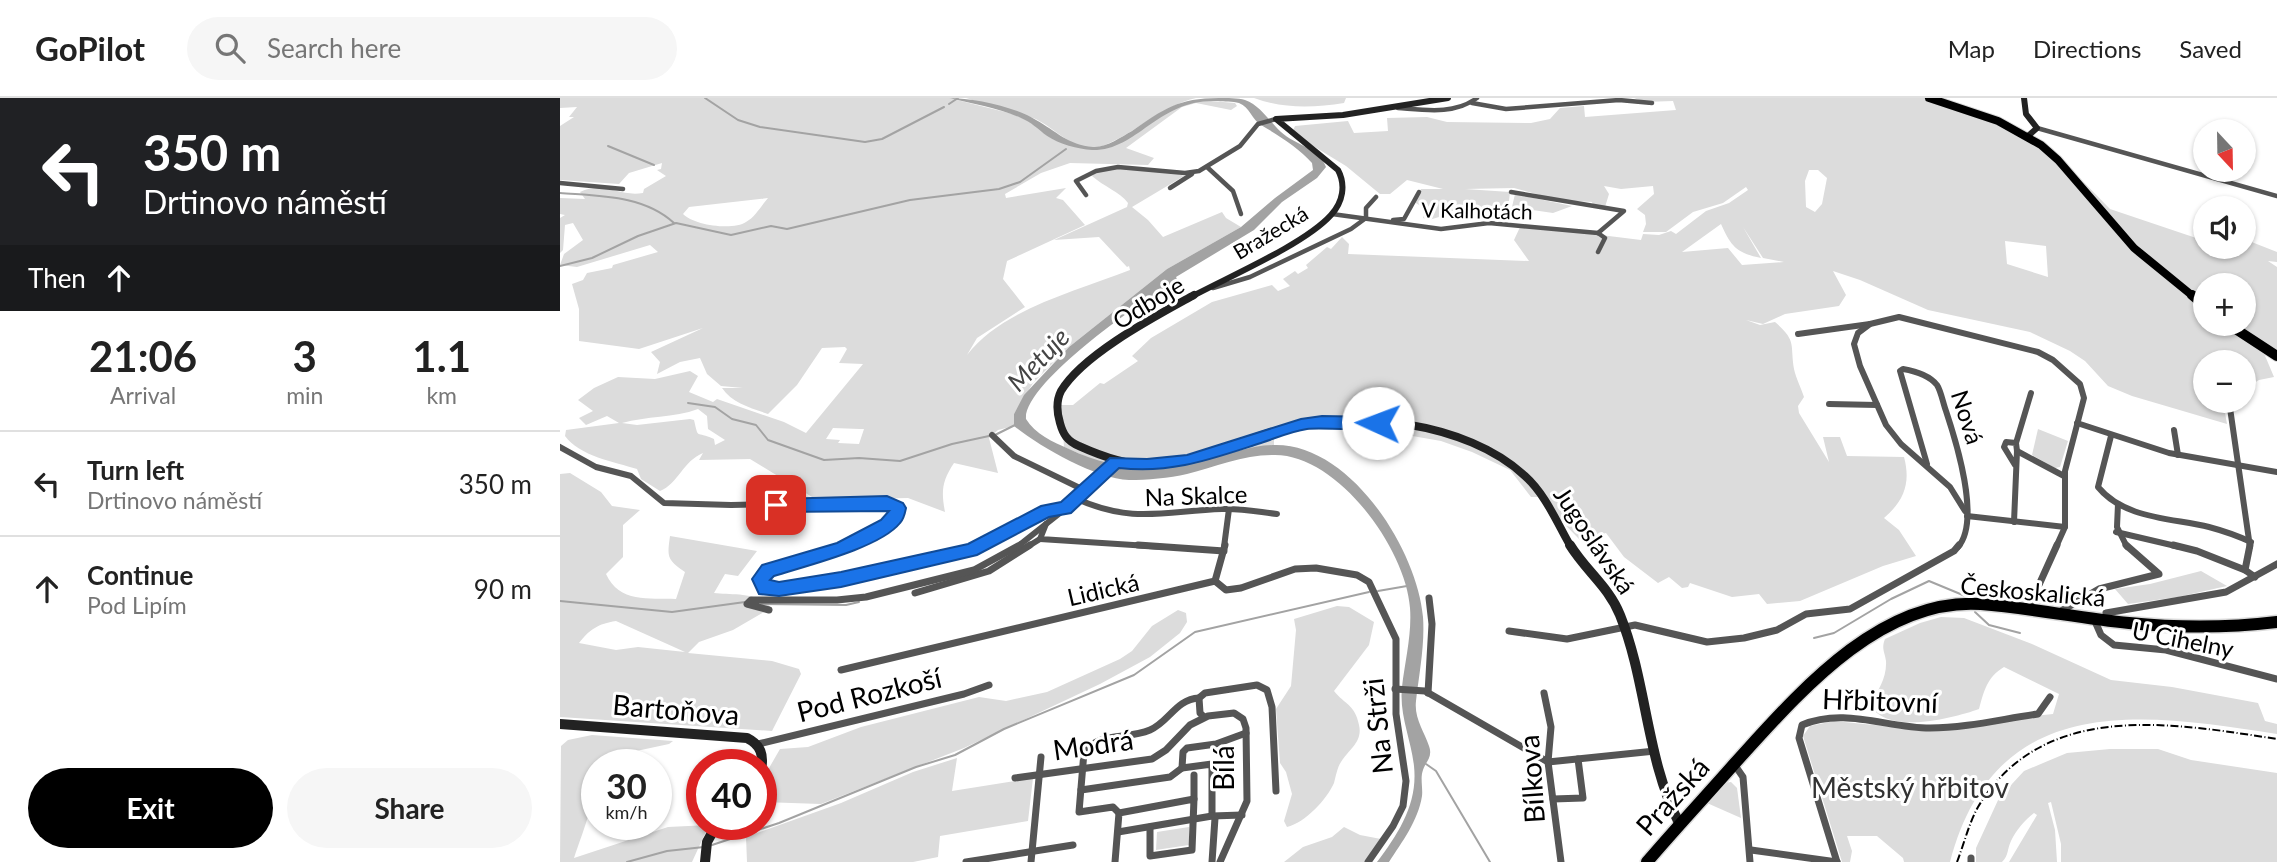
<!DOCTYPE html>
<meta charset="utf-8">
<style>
body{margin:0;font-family:Lato,sans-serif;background:#f6f6f6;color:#222;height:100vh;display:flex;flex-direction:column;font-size:26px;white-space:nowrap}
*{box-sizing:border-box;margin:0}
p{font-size:23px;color:#767676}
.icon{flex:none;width:38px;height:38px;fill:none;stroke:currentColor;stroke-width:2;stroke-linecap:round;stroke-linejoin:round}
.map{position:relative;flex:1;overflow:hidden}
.details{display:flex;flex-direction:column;background:#fff;width:560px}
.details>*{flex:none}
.banner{background:#202124;color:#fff;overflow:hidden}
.needle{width:46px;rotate:158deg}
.tools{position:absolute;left:1633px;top:21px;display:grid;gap:14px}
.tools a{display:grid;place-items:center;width:63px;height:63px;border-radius:50%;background:#fff;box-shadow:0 2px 5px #0004;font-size:35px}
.speed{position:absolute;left:21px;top:651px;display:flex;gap:14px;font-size:35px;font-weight:700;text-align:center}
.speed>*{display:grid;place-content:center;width:91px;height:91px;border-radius:50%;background:#fff;box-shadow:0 2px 5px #0004;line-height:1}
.speed small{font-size:18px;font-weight:400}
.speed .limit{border:10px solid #d22;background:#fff;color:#111}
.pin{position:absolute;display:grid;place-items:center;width:60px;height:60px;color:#fff;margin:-30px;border-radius:14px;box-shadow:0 4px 10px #0006}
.me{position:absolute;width:77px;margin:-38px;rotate:272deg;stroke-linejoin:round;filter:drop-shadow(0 0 5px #0008)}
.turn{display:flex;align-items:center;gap:24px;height:147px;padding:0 28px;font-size:32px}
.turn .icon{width:91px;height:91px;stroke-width:2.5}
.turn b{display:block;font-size:49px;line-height:60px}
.then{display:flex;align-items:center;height:66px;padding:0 28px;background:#0003;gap:14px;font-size:26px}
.eta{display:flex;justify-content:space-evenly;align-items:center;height:119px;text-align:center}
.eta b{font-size:42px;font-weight:700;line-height:49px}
.cta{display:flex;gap:14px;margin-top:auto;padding:14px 28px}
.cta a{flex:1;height:80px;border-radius:42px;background:#000;color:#fff;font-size:28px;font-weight:700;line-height:80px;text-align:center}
.cta a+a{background:#f6f6f6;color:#222}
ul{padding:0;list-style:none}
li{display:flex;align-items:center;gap:21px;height:105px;padding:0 28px;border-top:2px solid #e0e0e0}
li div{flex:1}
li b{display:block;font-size:26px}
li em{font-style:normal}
header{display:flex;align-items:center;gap:42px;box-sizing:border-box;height:98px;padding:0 35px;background:#fff;border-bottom:2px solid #e0e0e0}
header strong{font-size:33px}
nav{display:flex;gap:38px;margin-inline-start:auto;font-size:24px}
.search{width:490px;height:63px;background:#f6f6f6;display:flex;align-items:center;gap:18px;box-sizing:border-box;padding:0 24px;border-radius:38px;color:#767676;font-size:26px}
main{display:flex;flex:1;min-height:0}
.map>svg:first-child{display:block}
</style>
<header>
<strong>GoPilot</strong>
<div class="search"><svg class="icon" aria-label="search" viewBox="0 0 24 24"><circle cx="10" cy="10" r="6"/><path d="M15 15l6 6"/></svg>Search here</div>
<nav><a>Map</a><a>Directions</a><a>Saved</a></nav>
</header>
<main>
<section class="details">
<div class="banner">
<div class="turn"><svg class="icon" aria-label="left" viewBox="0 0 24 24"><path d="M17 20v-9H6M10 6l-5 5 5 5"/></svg><div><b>350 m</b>Drtinovo náměstí</div></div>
<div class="then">Then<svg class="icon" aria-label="ahead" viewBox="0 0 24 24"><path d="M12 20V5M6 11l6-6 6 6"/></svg></div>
</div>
<div class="eta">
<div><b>21:06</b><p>Arrival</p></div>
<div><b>3</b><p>min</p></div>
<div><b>1.1</b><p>km</p></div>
</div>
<ul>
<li><svg class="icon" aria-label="left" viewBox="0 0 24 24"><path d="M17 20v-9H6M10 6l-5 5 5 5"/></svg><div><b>Turn left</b><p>Drtinovo náměstí</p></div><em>350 m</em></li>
<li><svg class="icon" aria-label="ahead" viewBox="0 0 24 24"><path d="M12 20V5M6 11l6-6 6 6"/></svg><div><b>Continue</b><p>Pod Lipím</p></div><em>90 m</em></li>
</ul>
<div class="cta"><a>Exit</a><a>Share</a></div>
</section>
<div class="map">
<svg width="1717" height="764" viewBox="0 0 1717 764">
<rect width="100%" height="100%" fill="#fff"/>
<g fill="#dcdcdc" fill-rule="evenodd">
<path d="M 0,0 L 389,0 L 453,16 L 473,25 L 487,38 L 502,45 L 543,51 L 564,42 L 607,12 L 624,5 L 639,2 L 675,5 L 677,8 L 671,12 L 636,5 L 622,9 L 566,50 L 594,60 L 588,67 L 510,65 L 481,75 L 445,96 L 446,100 L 506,90 L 496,100 L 503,102 L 525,127 L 447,163 L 443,181 L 465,209 L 417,240 L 407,257 C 442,211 517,193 570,172 L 569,168 L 567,169 L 539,139 L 494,142 L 567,109 L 568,105 C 560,94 543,88 532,78 C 543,65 608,71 624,78 L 572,109 L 588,122 L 603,139 L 662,114 L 666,120 L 681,129 L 607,171 L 509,249 L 473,285 L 454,316 L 454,328 L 438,332 L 429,340 L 438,375 L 394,365 C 382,383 381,393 385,414 L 348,400 L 257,402 L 190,361 L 139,362 L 143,355 C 123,363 118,386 100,393 L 81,381 L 77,371 C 55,364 19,358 5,338 L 6,332 L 59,325 L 47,318 L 26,327 L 19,320 L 33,313 L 18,302 L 34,290 L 58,279 L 95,281 L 130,273 L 138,278 L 129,294 L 153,304 L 157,301 L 224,324 L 246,335 L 303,266 L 279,265 L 287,251 L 285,249 L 262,250 L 237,287 L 208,316 C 191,310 172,305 162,290 L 183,290 L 161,288 L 147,276 L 140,260 L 120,264 L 97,276 L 100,264 L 91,254 L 143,230 L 79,251 L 19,243 L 19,211 L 12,186 L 23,182 L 27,175 L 52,170 L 53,167 L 98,154 L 90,147 L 17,169 L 0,167 L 4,156 L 23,142 L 13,125 L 5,127 L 3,152 L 0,155 L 0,120 L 5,117 L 0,116 L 0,100 L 25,101 L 20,94 C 44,83 59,99 83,95 L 84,91 L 106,78 L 97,72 L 101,71 L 102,65 L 69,75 L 59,86 L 0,82 L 0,28 L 14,19 L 9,19 L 17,9 L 0,10 ZM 208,100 C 201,108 195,119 186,124 C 173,133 133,127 123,116 L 129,109 ZM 138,311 L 147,318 L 148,331 L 165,342 L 155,347 L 154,341 C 135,332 139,343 134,322 L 130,321 L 77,327 L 62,325 C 86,318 114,320 138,311 ZM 273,330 L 300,331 L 304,331 L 299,346 L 278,345 L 280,342 L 266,341 Z"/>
<path d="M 406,0 L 636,0 C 599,9 579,33 545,47 C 516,59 496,29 473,20 C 451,12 428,7 406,0 Z"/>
<path d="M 694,0 L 786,0 L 784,5 C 754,10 723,11 694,0 Z"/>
<path d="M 1074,0 L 1364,0 L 1379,5 L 1461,36 L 1492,59 L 1550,127 L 1645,211 L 1645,226 L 1664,226 L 1703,253 L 1714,279 L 1699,282 L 1684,291 L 1684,264 L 1645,264 L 1645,303 L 1675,303 L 1672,310 L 1664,309 L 1667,326 L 1572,298 L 1548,288 L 1525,263 L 1510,253 L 1470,234 L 1368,212 L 1300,182 L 1273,173 L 1286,197 L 1279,208 L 1225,216 L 1203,226 L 1186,222 L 1200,227 L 1215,224 C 1237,243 1230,246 1234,271 C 1236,280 1241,290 1244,299 L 1238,308 L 1239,315 L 1269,364 L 1263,339 L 1280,339 L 1287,358 L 1344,359 C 1351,385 1344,403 1324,420 L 1339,432 L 1356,458 L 1323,468 L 1240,503 L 1207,506 L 1199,496 L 1172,499 L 1130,485 L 1128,489 L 1122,490 L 1109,479 L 1098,485 L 1064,459 L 1046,435 L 1020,442 L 978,399 L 971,399 L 950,372 L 912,354 L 881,343 L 841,336 L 809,335 L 799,331 L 766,329 L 719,335 L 714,338 L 714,347 C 664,354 606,381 554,368 C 537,364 520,356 504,349 L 501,307 L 513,307 L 540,285 L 544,286 L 578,263 L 572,258 L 591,240 L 652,204 L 712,187 L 718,193 L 730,188 L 723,181 L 735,173 L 738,176 L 748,170 L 746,167 L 767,149 L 771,151 L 782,139 L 789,146 L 788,156 L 969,163 L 954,142 L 961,127 L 1081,142 L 1083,136 L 1099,137 L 1111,133 L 1116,136 L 1146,113 L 1169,105 L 1188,92 L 1186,89 L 1163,105 L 1133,114 L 1106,134 L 1083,134 L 1086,126 L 1085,117 L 1077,111 L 1094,96 L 1093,88 L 1061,91 L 1044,88 L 1049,96 L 1045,109 L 1033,107 L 1032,104 L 998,102 L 954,90 L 905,91 L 950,94 L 948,112 L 921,114 C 916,123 906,125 897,121 L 896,113 L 881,113 L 879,119 L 869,122 L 863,120 L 866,111 L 854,104 L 861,91 L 883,91 L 847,82 L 830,96 L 820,96 L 786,68 L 732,35 L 735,28 L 788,23 L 794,35 L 828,33 L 827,20 L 867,19 L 887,24 L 971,25 L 990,21 L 1000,10 L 1024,8 L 1025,19 L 1116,12 L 1113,3 L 1084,4 ZM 1249,72 L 1258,72 L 1267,80 L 1262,106 L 1255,114 L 1246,109 L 1245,83 ZM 1161,126 C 1171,148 1176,155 1201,160 L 1183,129 L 1203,160 L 1224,164 L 1182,167 L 1168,150 L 1122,154 ZM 1445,143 L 1486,148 L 1488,179 L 1447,166 Z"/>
<polygon points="1499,59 1550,111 1645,143 1645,149 1684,149 1684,141 1717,154 1717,164 1708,163 1717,169 1717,255 1672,226 1684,226 1684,187 1645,187 1645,204 1578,150"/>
<polygon points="955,96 1012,108 993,115 952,109"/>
<polygon points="1478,331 1508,343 1500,369 1495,370 1472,357"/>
<path d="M 10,375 L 41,394 L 52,408 L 80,412 L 63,427 L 63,459 L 46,476 C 59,505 89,500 116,501 L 125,474 C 107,461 107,460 110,438 L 197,453 L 178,478 L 165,476 L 154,495 C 172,497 200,494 211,510 L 173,532 L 139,544 L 128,555 L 212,563 L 239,571 L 241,576 L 212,633 L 0,619 L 0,376 ZM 56,523 L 125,554 L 78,549 L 56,552 L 19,545 C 30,531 38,526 56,523 Z"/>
<polygon points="1641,473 1667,488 1618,499 1568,506 1555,491 1590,486"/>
<path d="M 777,508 L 789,509 L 814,524 L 809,547 L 774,593 C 784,606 795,606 799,627 C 803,644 789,651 781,664 C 777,670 776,678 774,685 C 767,701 745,725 727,729 L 724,723 L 732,696 L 726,674 L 720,665 L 716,611 L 731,588 L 736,532 L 734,521 Z"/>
<polygon points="618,512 626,515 627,524 620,535 590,559 540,586 404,650 261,706 201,704 201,684 220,651 248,649 301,629 419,599 446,603 487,594 560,561 572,553 592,528"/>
<path d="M 1381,519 L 1404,520 L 1472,546 L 1551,582 L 1612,589 L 1698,605 L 1705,623 L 1717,626 L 1717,636 C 1579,614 1435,593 1390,764 L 1344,764 L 1343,760 L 1317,738 L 1287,738 L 1292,753 L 1290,764 L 1282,764 L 1243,638 L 1250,628 L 1274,623 L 1354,631 L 1493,616 L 1499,596 L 1444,569 C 1427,579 1424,593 1419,611 C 1394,620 1325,638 1310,606 C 1318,593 1327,580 1326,563 C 1325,554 1321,551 1325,541 L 1360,525 Z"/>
<path d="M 32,637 L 113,643 L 109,646 L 39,661 L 41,666 L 37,667 C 37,700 24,730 14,760 L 108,729 L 149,727 L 132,764 L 0,764 L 1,648 L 8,642 Z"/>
<path d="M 1550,651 L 1598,651 L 1631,662 L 1717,675 L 1717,764 L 1501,764 L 1501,746 L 1491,704 L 1488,705 L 1495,732 L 1497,764 L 1449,764 L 1477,717 L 1474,715 C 1465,722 1456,732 1451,743 C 1447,751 1449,757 1442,764 L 1416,764 L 1416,750 L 1439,700 L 1464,673 L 1507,655 Z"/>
<polygon points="397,660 392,693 473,680 468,723 380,738 378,759 353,764 187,764 186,739 281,705 353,674"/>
<polygon points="1171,684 1177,690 1181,720 1147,705 1163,685"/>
<polygon points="629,729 629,747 596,752 597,734"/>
<polygon points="784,729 800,737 821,741 804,764 724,764 743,749 772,739"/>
</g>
<path fill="#a3a3a3" d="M 389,0 C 413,0 456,9 476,22 C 496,33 508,47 533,49 C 546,50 561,39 572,33 C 604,11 618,0 659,0 C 667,0 678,0 685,2 C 701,8 709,23 721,34 C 735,47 759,50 766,69 L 757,80 L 722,104 L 694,132 L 616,179 L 618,183 C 586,199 463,285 466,321 C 475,336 493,344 509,351 C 555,373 598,374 648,361 C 670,356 692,347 715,347 C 790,346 857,451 863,519 C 865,547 859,576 856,603 C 854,620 864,633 869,648 C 873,659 866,663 863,672 C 860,680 863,690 862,698 C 858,723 842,744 829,764 L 817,764 C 839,735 858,705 854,668 C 851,641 839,617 842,589 C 845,563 852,536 850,510 C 846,451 778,357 715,357 C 685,356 655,369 627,376 C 609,380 587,382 569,382 C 536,381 480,349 454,328 L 454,316 L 464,297 L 509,249 L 607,171 L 681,129 L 715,100 L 753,72 L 752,65 C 739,50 718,37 701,27 C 692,22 690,9 679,5 C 673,3 664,4 658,3 C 598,0 578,53 532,52 C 518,51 499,46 487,38 C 478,31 471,24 461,20 C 439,10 413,6 389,0 Z"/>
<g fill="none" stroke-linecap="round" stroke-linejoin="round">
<g stroke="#a3a3a3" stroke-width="2">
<polyline points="145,0 178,22 200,29 305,44 322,41 384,9"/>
<polyline points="389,6 398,0"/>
<polyline points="48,48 94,67"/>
<path d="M 0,95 C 39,98 84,97 114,125"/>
<polyline points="0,168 32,160 78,138 116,125 171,137 211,128 227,131 350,102 439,91 460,84 506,51"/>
<polyline points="128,305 155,309 172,321 196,327 208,342 264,362 299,360 340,363 392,346 429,338"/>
<polyline points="435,337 455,327"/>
<polyline points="818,493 847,488"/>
<polyline points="0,503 112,514 185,504"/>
<polyline points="201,506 286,507 299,504"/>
<polyline points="1415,514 1429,527 1460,535"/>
<polyline points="1254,540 1274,535 1331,501 1369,483 1410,500"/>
<polyline points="866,666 876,673 930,764"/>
<polyline points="152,747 219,725 356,669 395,657 444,631 574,577 635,534 809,494"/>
<polyline points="67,764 107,753 144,749"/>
</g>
<defs>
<polyline id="primary-far2" points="1369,0 1438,23 1481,47 1498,62 1574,150 1634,199"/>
<g id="primary-far1">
<polyline points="1632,197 1645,208"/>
<polyline points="1668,226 1717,258"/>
</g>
<path id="primary" d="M 1087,764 C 1116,730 1146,698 1175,665 C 1237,597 1319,499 1421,506 C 1471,510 1519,520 1569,525 C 1619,530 1667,530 1717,524"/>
</defs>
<use href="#primary-far2" stroke="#dbdbdb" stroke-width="10"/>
<use href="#primary-far1" stroke="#dbdbdb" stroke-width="12"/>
<use href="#primary" stroke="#dbdbdb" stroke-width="15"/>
<g stroke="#555" stroke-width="4.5">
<polyline points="912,5 946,11 1059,2 1092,5"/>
<path d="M 838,10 C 865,12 894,17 917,0"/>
<polyline points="1477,30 1717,98"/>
<polyline points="647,69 673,93 681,116"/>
<polyline points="0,85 63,91"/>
<polyline points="610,90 632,76"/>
<polyline points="951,94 1064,113 1038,135"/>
<polyline points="526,97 516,83 536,73 558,69 625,75 639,73 680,48 698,26 716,21"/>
<polyline points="772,116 881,131 929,125 1038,135 1045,140 1038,154"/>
<polyline points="833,122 844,121 859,94"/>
<polyline points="653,190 690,179 791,131 806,120 806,110 816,99"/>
</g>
<g stroke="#555" stroke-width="6">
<polyline points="1238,236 1310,226"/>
<polyline points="1669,303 1690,449"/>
<polyline points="1269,306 1317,307"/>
<polyline points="1517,325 1609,355 1717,374"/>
<polyline points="1614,332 1618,357"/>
<polyline points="432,337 454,358 526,393"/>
<path d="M 1551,338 L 1538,389 C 1564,421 1612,420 1649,429 C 1664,433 1678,438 1691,444"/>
<polyline points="1456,345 1471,295"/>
<path d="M 0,349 L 36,369 L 71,378 L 104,405 L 171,407 L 327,404 L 338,410 C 326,432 308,440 286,449"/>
<polyline points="1457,353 1504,378"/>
<path d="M 1367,366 L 1340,273 L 1343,271 C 1355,273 1369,277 1377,287 C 1381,293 1383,305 1386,313 C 1396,343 1421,423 1398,449"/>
<path d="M 517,401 C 573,426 605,413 662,411 C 681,410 699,414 717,416"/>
<polyline points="1558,406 1557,429 1567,449"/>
<polyline points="1405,413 1390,389 1341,346 1326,327 1300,268 1294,246 1298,235 1310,226 1339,219 1478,254 1493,262 1520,286 1524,300 1505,373 1505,429 1496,449"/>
<polyline points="1407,418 1505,429"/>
<polyline points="1454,424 1457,353 1456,345 1446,344 1444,349 1455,367"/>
<polyline points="486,426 480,441 604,449"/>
<polyline points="1556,434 1620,449"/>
<polyline points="416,449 487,412 505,410"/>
<polyline points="457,449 510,407 556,364"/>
<polyline points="467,449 480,441"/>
<polyline points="664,449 669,411"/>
</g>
<g stroke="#555" stroke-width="7">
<polyline points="290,447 208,472 201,481 205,490 219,491 281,481 411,452 420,447"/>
<polyline points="578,447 664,453"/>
<polyline points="1613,447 1637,453 1685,472"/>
<polyline points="1690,447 1685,472 1695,479"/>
<polyline points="655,483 665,447"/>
<polyline points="355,495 429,473 470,447"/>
<polyline points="1468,511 1497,447"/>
<polyline points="209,512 187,506 191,502 277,502 306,499 414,472 460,447"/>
<polyline points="1501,513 1539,491 1599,476 1566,447"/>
<polyline points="1546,515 1666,494 1717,466"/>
<polyline points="1534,521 1541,537 1554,547 1606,552 1717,581"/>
<polyline points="949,533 1007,541 1075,527 1147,544 1184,540 1217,532 1246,516 1290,511 1394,453 1399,447"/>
<polyline points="281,572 655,483 666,492 681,490 735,471 756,470 797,477 809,484 836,541 836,616 846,683 843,708 833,728 808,764"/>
<polyline points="835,591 865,593 988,664 1095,653"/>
<polyline points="868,595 872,526 869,500"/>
<polyline points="984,595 991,629 988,664 1001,764"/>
<polyline points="644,619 640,615 639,600 645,595 697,587 707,592 712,609 716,693"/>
<polyline points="198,646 404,596 429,587"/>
<polyline points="1174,666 1183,679 1190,764"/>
<polyline points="622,670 652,666 652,718"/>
<polyline points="634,677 634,701"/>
<polyline points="455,680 592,661 606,652 630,627 648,618 674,615 683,621 686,630 687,703 660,764"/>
<polyline points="521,692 610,679 622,670 623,654 627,650 656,646 686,635"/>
<polyline points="993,701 1023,700 1018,661"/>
<path d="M 559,715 L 553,709 L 519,714 L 524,654 C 542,633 566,642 590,632 C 609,624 616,601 639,600"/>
<polyline points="558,734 652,718 682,717"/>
<polyline points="1191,752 1277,764"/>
<polyline points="1411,760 1411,764"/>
<polyline points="406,764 513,747"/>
<polyline points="471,764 481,659"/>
<polyline points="555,764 559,715 634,701 632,752 590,758 590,729"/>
<polyline points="652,764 655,720"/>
<path d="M 1277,764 L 1239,640 L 1242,627 C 1284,609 1327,630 1370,630 C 1406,630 1442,621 1478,616 L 1490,599"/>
</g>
<g stroke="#222" stroke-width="6">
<polyline points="1464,0 1466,16 1477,30 1468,38"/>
<path d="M 631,199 C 668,179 745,146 771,117 C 783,104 786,87 778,72 L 716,21 L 783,17 L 888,0"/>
</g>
<path stroke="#222" stroke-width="8" d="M 634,197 C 596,218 523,256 501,293 C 496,303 497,315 500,325 C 503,336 507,343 519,348 C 541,358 566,367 590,367 C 635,366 676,344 718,332 C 793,311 906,323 965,378 C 986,397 997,425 1011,449"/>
<g stroke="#222" stroke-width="10">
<path d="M 1010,447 C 1026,473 1049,489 1060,517 C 1087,584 1086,661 1119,725"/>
<path d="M 0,626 L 187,640 C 201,647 204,657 201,672"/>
<polyline points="145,764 147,744 157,726"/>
</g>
<use href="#primary-far2" stroke="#000" stroke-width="8"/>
<use href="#primary-far1" stroke="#000" stroke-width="10"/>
<use href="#primary" stroke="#000" stroke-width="12"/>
<path stroke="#000" stroke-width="2" stroke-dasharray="8 2.5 1 2.5" stroke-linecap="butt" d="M 1397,764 C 1404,746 1409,725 1418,709 C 1483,601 1612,625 1717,641"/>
</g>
<path fill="#1a73e8" stroke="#114b97" stroke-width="2" d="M 762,318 L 818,319 L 826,325 C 819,335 763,329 747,331 C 732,333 716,340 701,345 C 651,361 612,376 559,370 L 511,415 L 489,419 L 417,457 L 281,489 L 219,498 L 199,496 L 192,481 L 202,467 L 277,445 L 321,422 L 329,413 L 216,414 L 208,407 L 216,401 L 327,398 L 343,405 L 346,410 C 345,415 344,421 340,425 C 320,450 245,468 214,478 L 210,482 L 219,484 L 281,474 L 408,446 L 481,408 L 501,404 L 550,360 L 587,361 L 627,357 L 741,321 Z"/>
<g text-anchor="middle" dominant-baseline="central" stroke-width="6" stroke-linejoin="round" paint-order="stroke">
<g font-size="21" fill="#000" stroke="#fff">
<text transform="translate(917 112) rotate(1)">V Kalhotách</text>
<text transform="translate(710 134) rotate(-31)">Bražecká</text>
</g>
<g font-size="24" fill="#000" stroke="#fff">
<text transform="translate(588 204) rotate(-31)">Odboje</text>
<text transform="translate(1408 319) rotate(72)">Nová</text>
<text transform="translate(636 397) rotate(-2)">Na Skalce</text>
<text transform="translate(1035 442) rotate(56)">Jugoslávská</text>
<text transform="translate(543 491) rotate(-13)">Lidická</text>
<text transform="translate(1473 493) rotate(5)">Českoskalická</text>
<text transform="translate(1623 541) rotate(11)">U Cihelny</text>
</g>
<g font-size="26" font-style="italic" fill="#444" stroke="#fff">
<text transform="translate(478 261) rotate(-46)">Metuje</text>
</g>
<g font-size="28" fill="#000" stroke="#fff">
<text transform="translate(309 596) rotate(-14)">Pod Rozkoší</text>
<text transform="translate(1320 602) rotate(2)">Hřbitovní</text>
<text transform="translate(116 611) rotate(5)">Bartoňova</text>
<text transform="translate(817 628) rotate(-96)">Na Strži</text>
<text transform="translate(533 646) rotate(-8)">Modrá</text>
<text transform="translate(663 670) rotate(-90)">Bílá</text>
<text transform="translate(971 681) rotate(-94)">Bílkova</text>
<text transform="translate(1112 698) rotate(-48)">Pražská</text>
</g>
<g font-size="28" fill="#333" stroke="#fff">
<text x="1350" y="689">Městský hřbitov</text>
</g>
</g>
</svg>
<div class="tools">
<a><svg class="needle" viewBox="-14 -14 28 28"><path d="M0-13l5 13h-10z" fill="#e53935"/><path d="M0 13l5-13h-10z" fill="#767676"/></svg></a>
<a><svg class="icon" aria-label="sound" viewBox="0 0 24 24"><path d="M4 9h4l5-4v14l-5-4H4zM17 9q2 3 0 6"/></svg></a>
<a>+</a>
<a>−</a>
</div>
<div class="speed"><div>30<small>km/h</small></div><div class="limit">40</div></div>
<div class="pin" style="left:216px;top:407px;background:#d93025"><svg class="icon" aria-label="arrive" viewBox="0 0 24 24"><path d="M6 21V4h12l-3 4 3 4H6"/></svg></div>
<svg class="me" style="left:818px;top:325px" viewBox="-20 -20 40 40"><circle r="19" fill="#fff"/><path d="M0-13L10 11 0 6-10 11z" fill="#1a73e8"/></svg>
</div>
</main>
